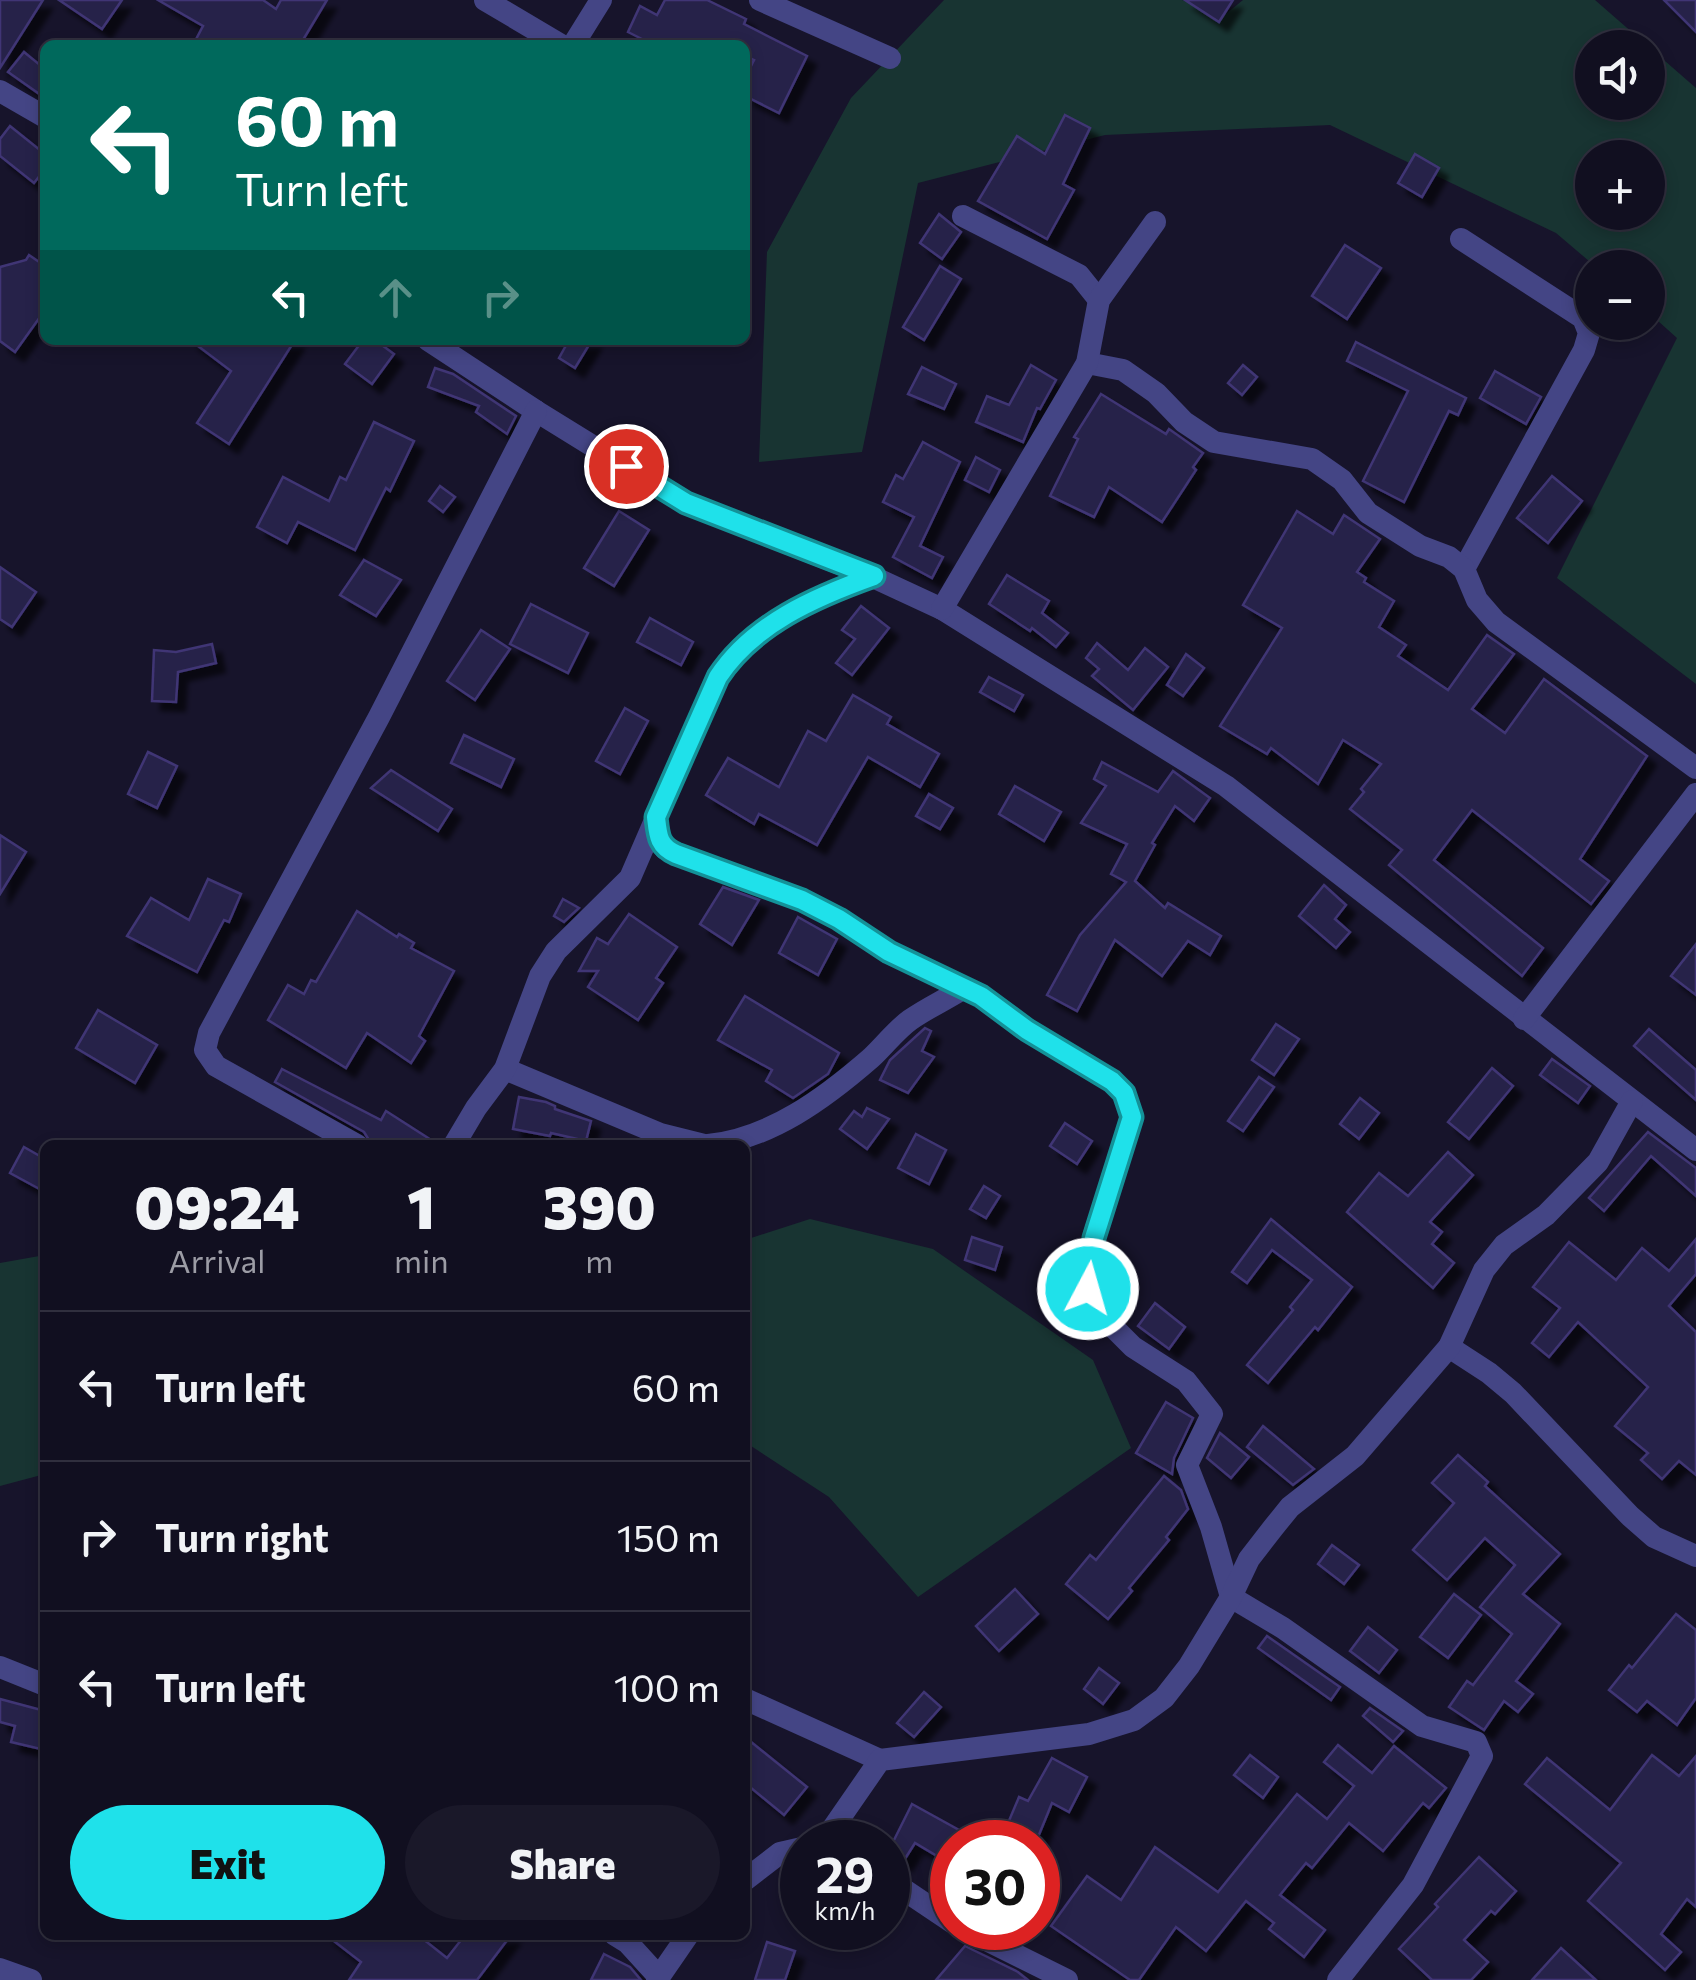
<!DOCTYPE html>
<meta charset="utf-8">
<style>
body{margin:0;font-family:Commissioner,sans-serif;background:#1a1829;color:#f1f3f6;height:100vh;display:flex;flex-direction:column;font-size:38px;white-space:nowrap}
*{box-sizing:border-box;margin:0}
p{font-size:32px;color:#9c9ca5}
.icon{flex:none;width:55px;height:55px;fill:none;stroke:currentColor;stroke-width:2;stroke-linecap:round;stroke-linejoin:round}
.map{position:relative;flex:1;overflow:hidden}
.side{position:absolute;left:40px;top:1140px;width:710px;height:800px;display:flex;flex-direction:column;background:#110f20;border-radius:15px;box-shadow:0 5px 15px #0003,0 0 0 2px #302f3e}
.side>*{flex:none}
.top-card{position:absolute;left:40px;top:40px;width:710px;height:305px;border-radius:15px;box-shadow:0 5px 15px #0003,0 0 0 2px #302f3e;background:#00695c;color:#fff;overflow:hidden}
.controls{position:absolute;left:1575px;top:30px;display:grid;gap:20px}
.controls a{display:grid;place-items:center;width:90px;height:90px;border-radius:50%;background:#110f20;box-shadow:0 5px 15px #0003,0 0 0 2px #302f3e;font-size:50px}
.speed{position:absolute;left:780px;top:1820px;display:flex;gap:20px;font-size:50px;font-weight:700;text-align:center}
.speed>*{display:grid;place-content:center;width:130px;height:130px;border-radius:50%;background:#110f20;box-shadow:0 5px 15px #0003,0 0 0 2px #302f3e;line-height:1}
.speed small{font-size:25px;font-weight:400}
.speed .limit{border:15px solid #d22;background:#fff;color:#111}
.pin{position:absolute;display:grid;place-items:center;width:85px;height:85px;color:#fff;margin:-42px;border:5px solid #fff;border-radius:50%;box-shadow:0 2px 10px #0007}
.me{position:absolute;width:110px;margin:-55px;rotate:6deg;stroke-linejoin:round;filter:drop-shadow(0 0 8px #0008)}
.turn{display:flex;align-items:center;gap:35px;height:210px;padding:0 30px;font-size:45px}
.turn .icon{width:130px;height:130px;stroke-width:2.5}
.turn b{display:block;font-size:70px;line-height:85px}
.lanes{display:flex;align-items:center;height:95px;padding:0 30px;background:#0003;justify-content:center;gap:50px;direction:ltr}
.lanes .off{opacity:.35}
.eta{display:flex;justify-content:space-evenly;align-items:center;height:170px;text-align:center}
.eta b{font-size:60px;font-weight:800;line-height:70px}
.primary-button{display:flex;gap:20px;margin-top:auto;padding:20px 30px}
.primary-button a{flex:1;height:115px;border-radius:60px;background:#1fe1ea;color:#111;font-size:40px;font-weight:800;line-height:115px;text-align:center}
.primary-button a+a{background:#1a1829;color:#f1f3f6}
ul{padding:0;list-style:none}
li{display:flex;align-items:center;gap:30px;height:150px;padding:0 30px;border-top:2px solid #302f3e}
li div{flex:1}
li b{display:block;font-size:38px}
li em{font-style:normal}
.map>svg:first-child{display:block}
</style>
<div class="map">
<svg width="1696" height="1980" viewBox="0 0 1696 1980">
<defs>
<filter id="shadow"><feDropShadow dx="9" dy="9" stdDeviation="2.5" flood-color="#0009"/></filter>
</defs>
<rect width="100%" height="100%" fill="#17142b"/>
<g fill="#183432" fill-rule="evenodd">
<path d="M 944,0 L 1182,0 L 1227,13 L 1243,0 L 1595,0 L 1696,88 L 1696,684 L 1557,578 L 1677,338 L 1648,312 L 1648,268 L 1596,267 L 1556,233 L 1330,125 L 1105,135 L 918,183 L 862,452 L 759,462 L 767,252 L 851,98 ZM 1592,48 L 1648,48 L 1648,102 L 1592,102 ZM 1592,158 L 1648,158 L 1648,212 L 1592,212 Z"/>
<polygon points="810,1219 933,1249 1093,1360 1131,1448 918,1597 829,1497 745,1442 745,1240"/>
<polygon points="45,1255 45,1474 0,1486 0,1263"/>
</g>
<g fill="#28224a" stroke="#3f3674" stroke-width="2.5" filter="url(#shadow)">
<polygon points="0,0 43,0 0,68"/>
<polygon points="59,0 122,0 102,29"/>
<polygon points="158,0 263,0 276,9 281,0 327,0 300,45 193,45 203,26"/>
<polygon points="665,0 707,0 746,19 744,24 807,56 779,113 745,96 745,78 754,60 745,56 745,45 654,45 628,32 640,6 657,15"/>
<polygon points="1185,0 1233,0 1219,22"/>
<polygon points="1664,0 1696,0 1696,32"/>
<polygon points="24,52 45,69 45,98 8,72"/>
<polygon points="1065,115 1090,128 1063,184 1074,190 1047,239 978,201 1017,136 1045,154"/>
<polygon points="10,126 45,154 45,169 34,183 0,156 0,139"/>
<polygon points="1415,154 1439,168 1422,197 1398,183"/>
<polygon points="939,214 961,232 942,259 920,243"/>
<polygon points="1345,245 1381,268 1347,319 1312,296"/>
<polygon points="29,255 45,266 45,310 15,352 0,341 0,267 26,260"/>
<polygon points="940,266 961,279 924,340 903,327"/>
<polygon points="190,340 295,340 229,444 197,423 231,371"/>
<polygon points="363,340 375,340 394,354 372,384 345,364"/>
<polygon points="569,340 592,340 575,368 559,358"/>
<polygon points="1356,342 1466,398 1458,415 1449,411 1404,502 1363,481 1408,391 1347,361"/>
<polygon points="1031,365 1056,380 1040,409 1037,408 1023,442 976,422 987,396 1009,405"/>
<polygon points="1243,365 1257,377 1242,395 1228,383"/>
<polygon points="922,367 956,384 944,409 908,394"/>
<polygon points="435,368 453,374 516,416 507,434 476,412 479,406 428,387"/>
<polygon points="1495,371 1541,397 1526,424 1480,398"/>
<polygon points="1101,394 1166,434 1169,429 1203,453 1193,467 1196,470 1162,522 1109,487 1094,517 1050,496 1078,439 1074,437"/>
<polygon points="374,422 414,441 390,491 386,488 355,550 298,522 287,543 257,527 283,477 329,501 340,477 346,480"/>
<polygon points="923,442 960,462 920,546 943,557 932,578 893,557 914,517 883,502 896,475 903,479"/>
<polygon points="976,457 1000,470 989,492 965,480"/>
<polygon points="1552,476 1582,501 1548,543 1517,518"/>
<polygon points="440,486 455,497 443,512 429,501"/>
<polygon points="619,511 649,530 614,586 584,568"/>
<polygon points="1297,511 1333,534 1344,515 1380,539 1357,572 1366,578 1364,582 1394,601 1379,627 1406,645 1398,656 1448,690 1487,635 1514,654 1472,709 1505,733 1544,679 1647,756 1580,859 1609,881 1591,904 1472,810 1434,860 1543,948 1522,976 1389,865 1402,850 1350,809 1364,792 1361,789 1381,764 1343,740 1318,784 1271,748 1267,754 1220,726 1282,628 1243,605"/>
<polygon points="364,560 401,580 376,616 340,595"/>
<polygon points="0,567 36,592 12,627 0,619"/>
<polygon points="1007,575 1049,601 1042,613 1068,633 1056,647 1032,628 1030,631 989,604"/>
<polygon points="531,604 588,633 568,673 510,644"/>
<polygon points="861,606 889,628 852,675 836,663 855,639 842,630"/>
<polygon points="650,618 693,642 681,665 637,642"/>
<polygon points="481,630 510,649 475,700 447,681"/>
<polygon points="1097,643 1128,670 1145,648 1168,667 1133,710 1092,676 1099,669 1086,658"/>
<polygon points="212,644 216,663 178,672 176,702 152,701 154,650 176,652"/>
<polygon points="1186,654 1204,668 1183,696 1167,685"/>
<polygon points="989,677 1023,695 1014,711 980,692"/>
<polygon points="853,695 891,717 887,724 939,754 920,787 868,757 817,845 759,814 754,824 706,795 728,758 779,787 808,731 826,741"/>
<polygon points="625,708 648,721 620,774 596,761"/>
<polygon points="464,735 514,759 501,787 451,763"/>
<polygon points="148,752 177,766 157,808 128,794"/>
<polygon points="1102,762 1158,792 1173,771 1210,798 1194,821 1175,806 1152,843 1155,845 1135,881 1165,908 1168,903 1221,936 1210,955 1188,941 1162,976 1115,940 1077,1011 1047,995 1080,935 1126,882 1111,874 1127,844 1081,823 1106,786 1094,779"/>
<polygon points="391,770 452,809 438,831 371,788"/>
<polygon points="1015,786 1061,812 1044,841 999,814"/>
<polygon points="929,794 953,808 940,829 916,816"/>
<polygon points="0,835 26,852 0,894"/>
<polygon points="208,879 241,894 229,922 224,920 197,972 127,936 151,898 189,920"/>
<polygon points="1324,885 1346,905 1335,919 1350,932 1336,948 1299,916"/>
<polygon points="723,887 759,900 732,945 700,924"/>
<polygon points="563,899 579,908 564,922 554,916"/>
<polygon points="357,911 397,937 399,934 414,943 411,948 454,971 419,1036 425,1041 411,1063 367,1033 346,1068 268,1020 288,985 304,994 311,980 316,982"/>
<polygon points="629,914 677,947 656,978 663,983 638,1020 588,987 598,971 579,971 597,938 608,944"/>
<polygon points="798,917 837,939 818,975 779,953"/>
<polygon points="1696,944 1696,995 1671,976"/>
<polygon points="745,996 839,1053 828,1074 793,1098 766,1081 772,1070 718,1040"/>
<polygon points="98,1010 157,1045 135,1083 76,1048"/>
<polygon points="1276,1024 1299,1039 1274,1075 1252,1060"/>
<polygon points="925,1028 931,1031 922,1051 934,1057 908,1093 880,1080 890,1060"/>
<polygon points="1649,1029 1696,1070 1696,1100 1634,1046"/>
<polygon points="1552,1059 1590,1086 1578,1103 1540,1075"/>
<polygon points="1492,1068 1513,1086 1469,1139 1448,1122"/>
<polygon points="282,1069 381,1120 386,1111 439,1145 372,1145 364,1132 275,1082"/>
<polygon points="1259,1077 1274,1087 1243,1131 1228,1121"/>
<polygon points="519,1097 546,1102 555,1106 555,1109 591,1121 586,1141 551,1133 550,1136 513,1129"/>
<polygon points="1360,1098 1379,1113 1359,1139 1340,1124"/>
<polygon points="867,1108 889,1119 867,1149 840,1129 854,1111 862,1117"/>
<polygon points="1065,1123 1092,1141 1077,1164 1050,1146"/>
<polygon points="1648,1132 1696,1168 1696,1196 1651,1156 1604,1211 1589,1198"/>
<polygon points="916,1134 946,1150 929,1184 898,1168"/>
<polygon points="24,1147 45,1159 45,1192 10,1173"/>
<polygon points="1448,1152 1473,1175 1430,1222 1442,1232 1432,1244 1454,1263 1433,1288 1347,1212 1379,1173 1408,1196"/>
<polygon points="984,1186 1000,1196 986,1218 970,1209"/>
<polygon points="1271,1219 1352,1287 1318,1330 1315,1327 1268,1383 1247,1365 1293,1310 1290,1307 1312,1280 1272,1250 1247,1283 1232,1272"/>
<polygon points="972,1237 1002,1247 995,1270 965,1260"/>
<polygon points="1696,1239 1696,1274 1669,1306 1696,1332 1696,1475 1679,1461 1662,1479 1641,1460 1648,1453 1615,1426 1648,1387 1578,1322 1549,1357 1532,1343 1560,1308 1533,1287 1569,1242 1616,1280 1642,1248 1669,1271"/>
<polygon points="1155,1303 1185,1327 1169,1349 1138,1326"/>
<polygon points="1166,1402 1193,1418 1174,1458 1172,1474 1136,1453"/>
<polygon points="1263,1426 1314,1469 1293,1485 1247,1447"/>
<polygon points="1220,1433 1249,1457 1231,1478 1207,1458"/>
<polygon points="1458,1455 1488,1482 1485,1486 1560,1554 1523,1594 1560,1624 1516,1681 1533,1694 1518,1712 1504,1701 1484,1730 1449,1707 1467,1681 1473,1685 1512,1634 1480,1607 1515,1565 1485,1538 1447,1580 1413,1550 1454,1503 1432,1483"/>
<polygon points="1164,1476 1181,1490 1188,1509 1166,1537 1169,1540 1129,1588 1132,1591 1108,1619 1066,1584 1090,1555 1096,1560"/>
<polygon points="1332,1545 1359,1565 1344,1584 1318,1564"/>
<polygon points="1015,1589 1038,1614 999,1651 976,1626"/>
<polygon points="1454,1594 1481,1615 1448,1658 1420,1637"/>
<polygon points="1676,1614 1696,1630 1696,1698 1677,1725 1647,1701 1637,1712 1609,1690 1629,1665 1632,1668"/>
<polygon points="1368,1627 1397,1650 1379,1673 1350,1651"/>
<polygon points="1267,1636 1340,1687 1331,1700 1258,1648"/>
<polygon points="1099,1668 1119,1683 1103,1704 1084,1689"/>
<polygon points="924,1692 941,1707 914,1737 897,1723"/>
<polygon points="0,1699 45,1711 45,1750 11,1742 15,1726 0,1722"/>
<polygon points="1370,1708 1403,1731 1393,1742 1363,1716"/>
<polygon points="745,1737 807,1787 784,1815 745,1783"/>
<polygon points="1338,1745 1372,1773 1394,1746 1446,1788 1429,1808 1423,1803 1383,1851 1349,1823 1312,1868 1306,1863 1280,1895 1325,1930 1304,1957 1269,1929 1274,1923 1246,1901 1206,1951 1176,1927 1139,1980 1130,1980 1051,1926 1087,1876 1121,1900 1155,1847 1218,1892 1297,1794 1327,1819 1354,1786 1324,1762"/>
<polygon points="1250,1755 1278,1777 1263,1798 1234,1775"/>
<polygon points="1652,1755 1679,1776 1696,1756 1696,1907 1687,1899 1661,1934 1681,1952 1665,1970 1588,1901 1621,1863 1525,1784 1547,1758 1610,1810"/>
<polygon points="1052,1758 1087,1777 1069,1812 1052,1803 1036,1842 1000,1842 1019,1797 1028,1801"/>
<polygon points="912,1804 959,1830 942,1859 915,1843 903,1862 888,1852"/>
<polygon points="1479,1857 1516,1891 1495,1914 1491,1911 1464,1940 1488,1962 1471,1980 1432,1980 1399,1949 1438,1907 1435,1904"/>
<polygon points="326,1935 418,1935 447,1958 465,1935 511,1935 477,1980 349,1980 361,1962"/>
<polygon points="767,1942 795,1951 785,1980 755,1980"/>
<polygon points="965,1946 1018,1972 1028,1980 936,1980"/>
<polygon points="1561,1948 1596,1980 1532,1980"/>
<polygon points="604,1954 630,1967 641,1980 591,1980"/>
</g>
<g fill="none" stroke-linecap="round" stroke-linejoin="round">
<g stroke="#444585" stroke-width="22">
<polyline points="485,0 561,45"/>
<polyline points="760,0 890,58"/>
<polyline points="573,45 601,0"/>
<polyline points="0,91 45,117"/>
<polyline points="963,216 1079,275 1099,300"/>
<polyline points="1461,239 1583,318 1589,333 1584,350 1464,569"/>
<polyline points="428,340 536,411 685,503 873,577 942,609 1226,786 1696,1150"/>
<polyline points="1087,363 1123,370 1156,393 1184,422 1214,442 1312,459 1342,480 1368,513 1420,546 1449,557 1464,569 1477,600 1496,622 1696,768"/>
<polyline points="942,609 1087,363 1099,300 1155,222"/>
<polyline points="656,817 659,841 665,849 802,900 839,919 889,952 981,996 1027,1030 1111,1081 1124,1093 1132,1117 1093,1238 1089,1289 1109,1323 1133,1347 1186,1381 1212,1414 1187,1465 1211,1527 1231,1597 1283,1628 1422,1726 1476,1742 1482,1756 1413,1885 1338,1980"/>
<polyline points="1524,1019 1696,794"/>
<polyline points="505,1069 660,1134 704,1145"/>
<polyline points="357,1145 216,1066 205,1050 209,1033 379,717 536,411"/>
<path d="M 454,1145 L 476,1108 L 505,1069 L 540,976 L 556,951 L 630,878 L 717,677 C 753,624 815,597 873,577"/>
<path d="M 708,1145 C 770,1139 825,1098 871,1058 C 884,1046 896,1030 910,1020 C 927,1008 947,999 964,988"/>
<polyline points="1449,1347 1489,1373 1513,1393 1630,1516 1654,1537 1696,1556"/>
<polyline points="0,1667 45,1685"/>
<polyline points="745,1699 880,1760"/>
<polyline points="815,1842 826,1838 880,1760 1089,1734 1134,1720 1164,1698 1189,1666 1231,1597 1249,1559 1273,1528 1290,1507 1355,1456 1449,1347 1484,1270 1504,1245 1546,1215 1598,1162 1632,1101"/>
<polyline points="888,1879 952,1922"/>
<polyline points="745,1880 780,1853 802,1848"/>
<polyline points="962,1928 1067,1980"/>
<polyline points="615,1935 628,1943 658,1976"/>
<polyline points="0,1969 31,1980"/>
<polyline points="657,1980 688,1935"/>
</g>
</g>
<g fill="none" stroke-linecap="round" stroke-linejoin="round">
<defs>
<path id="route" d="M 626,466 L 686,503 L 874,576 C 815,597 753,624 718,677 L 656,817 C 658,835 658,846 676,854 L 802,900 L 839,919 L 889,952 L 981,996 L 1027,1030 L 1112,1081 L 1124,1093 L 1132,1117 L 1094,1238 L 1088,1289"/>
</defs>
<use href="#route" stroke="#149298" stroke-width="25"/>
<use href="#route" stroke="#1fe1ea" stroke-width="18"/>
</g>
</svg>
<div class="controls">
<a><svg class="icon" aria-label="sound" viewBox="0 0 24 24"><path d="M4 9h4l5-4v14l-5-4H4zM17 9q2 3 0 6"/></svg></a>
<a>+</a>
<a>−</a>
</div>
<div class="speed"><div>29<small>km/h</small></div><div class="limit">30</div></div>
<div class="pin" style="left:626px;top:466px;background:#d93025"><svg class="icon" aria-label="arrive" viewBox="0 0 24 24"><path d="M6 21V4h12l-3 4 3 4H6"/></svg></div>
<svg class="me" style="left:1088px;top:1289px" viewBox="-20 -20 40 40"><circle r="17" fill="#1fe1ea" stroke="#fff" stroke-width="3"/><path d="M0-11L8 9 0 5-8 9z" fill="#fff"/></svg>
<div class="top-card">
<div class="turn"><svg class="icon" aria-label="left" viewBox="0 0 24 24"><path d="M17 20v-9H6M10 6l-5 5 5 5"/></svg><div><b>60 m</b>Turn left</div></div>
<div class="lanes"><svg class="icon" aria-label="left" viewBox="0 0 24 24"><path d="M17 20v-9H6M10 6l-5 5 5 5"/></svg><svg class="icon off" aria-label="ahead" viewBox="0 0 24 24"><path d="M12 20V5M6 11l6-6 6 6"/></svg><svg class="icon off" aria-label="right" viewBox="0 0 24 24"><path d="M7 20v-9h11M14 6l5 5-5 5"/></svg></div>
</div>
<section class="side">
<div class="eta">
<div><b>09:24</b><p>Arrival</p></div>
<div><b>1</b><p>min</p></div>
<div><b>390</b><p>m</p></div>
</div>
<ul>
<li><svg class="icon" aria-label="left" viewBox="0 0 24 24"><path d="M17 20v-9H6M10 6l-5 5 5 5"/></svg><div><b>Turn left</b></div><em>60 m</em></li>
<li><svg class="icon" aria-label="right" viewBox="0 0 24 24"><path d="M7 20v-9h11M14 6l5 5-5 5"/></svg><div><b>Turn right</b></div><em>150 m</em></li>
<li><svg class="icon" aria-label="left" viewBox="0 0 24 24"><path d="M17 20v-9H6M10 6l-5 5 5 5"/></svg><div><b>Turn left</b></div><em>100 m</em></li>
</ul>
<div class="primary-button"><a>Exit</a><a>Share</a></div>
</section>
</div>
